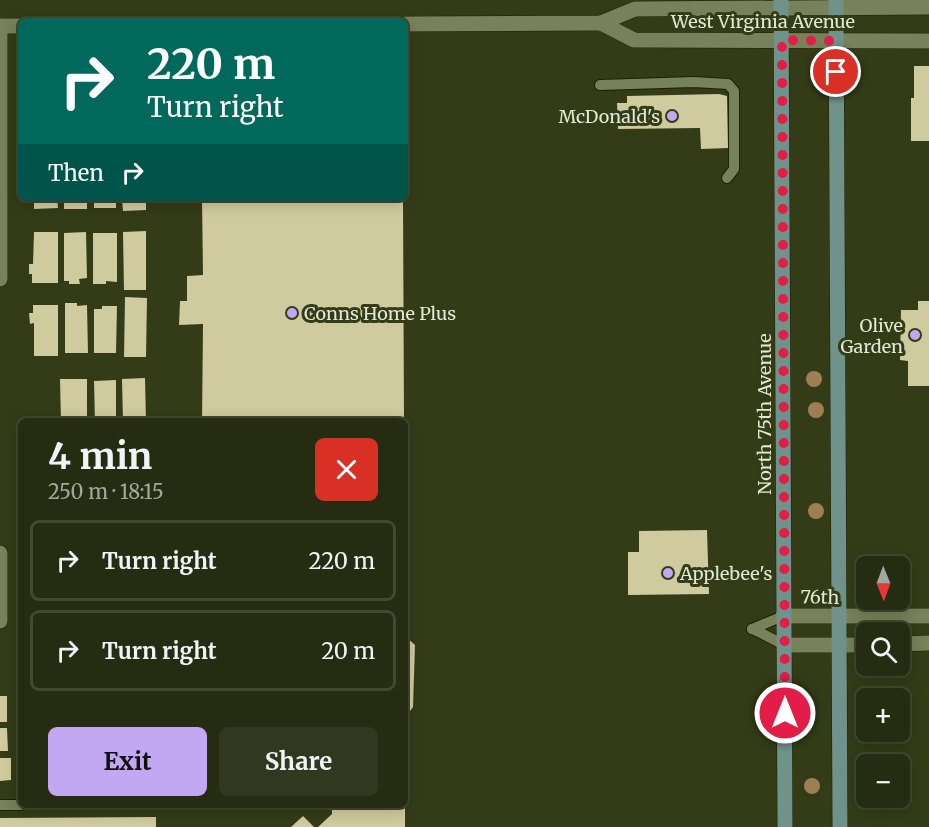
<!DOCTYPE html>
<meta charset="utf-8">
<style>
body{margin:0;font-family:Merriweather,serif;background:#32381f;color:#f1f3f6;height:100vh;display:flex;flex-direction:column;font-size:22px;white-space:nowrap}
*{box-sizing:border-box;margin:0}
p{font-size:20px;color:#a4a79f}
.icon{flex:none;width:33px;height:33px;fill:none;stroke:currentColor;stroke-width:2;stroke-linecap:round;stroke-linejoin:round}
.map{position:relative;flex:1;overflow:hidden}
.details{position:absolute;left:18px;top:418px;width:390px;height:390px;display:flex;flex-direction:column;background:#262c11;border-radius:9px;box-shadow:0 3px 15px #0003,0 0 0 2px #424831}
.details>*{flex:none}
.top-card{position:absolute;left:18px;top:18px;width:390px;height:183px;border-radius:9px;box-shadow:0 3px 15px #0003,0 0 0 2px #424831;background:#00695c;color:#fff;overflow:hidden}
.needle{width:39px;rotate:179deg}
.tools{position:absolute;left:856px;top:556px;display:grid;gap:12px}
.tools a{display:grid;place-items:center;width:54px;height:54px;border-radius:9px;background:#262c11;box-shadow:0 3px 15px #0003,0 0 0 2px #424831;font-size:30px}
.pin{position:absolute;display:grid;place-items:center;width:51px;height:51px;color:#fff;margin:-26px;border:3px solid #fff;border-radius:50%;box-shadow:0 2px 6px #0007}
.me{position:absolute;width:66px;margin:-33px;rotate:0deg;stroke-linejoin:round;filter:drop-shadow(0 0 4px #0008)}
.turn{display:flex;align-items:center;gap:21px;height:126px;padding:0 30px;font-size:27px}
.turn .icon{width:78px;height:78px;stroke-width:2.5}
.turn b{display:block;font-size:42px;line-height:51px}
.then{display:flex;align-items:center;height:57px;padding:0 30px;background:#0003;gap:12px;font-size:22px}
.round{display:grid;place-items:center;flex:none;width:63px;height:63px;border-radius:9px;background:#32381f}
.overview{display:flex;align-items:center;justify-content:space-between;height:102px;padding:0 30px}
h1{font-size:36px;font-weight:700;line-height:45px}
.cta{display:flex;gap:12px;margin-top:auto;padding:12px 30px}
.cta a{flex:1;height:69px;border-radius:9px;background:#c2a8f2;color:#111;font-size:24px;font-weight:700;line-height:69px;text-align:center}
.cta a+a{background:#32381f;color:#f1f3f6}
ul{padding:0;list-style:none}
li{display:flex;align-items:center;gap:18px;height:81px;margin:0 12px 9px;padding:0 18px;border:3px solid #424831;border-radius:9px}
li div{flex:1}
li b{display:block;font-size:22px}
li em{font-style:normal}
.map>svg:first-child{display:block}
</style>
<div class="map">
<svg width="929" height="827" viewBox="0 0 929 827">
<rect width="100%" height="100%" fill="#333b17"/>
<g fill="#d0ca9f">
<polygon points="914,66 929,66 929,141 911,141 911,98 914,98"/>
<polygon points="719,94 727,96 728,148 701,149 700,128 618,129 617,103 627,103 627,96"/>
<polygon points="34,198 57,198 58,208 34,209"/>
<rect x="64" y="198" width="23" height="11"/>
<rect x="94" y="198" width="22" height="10"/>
<polygon points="122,198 146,198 146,210 123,211"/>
<polygon points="202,198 403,198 404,422 202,422 203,324 179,325 180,301 187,301 187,276 203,275"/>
<polygon points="146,231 146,290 124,290 123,232"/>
<polygon points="34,232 58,232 58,283 32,283 32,274 29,274 29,264 33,264"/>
<polygon points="86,232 87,278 79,279 80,284 69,284 69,281 64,281 64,233"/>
<polygon points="93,233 117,233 117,282 106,281 106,284 93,284"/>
<polygon points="125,297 147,298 146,357 124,357"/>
<polygon points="918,301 929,301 929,386 908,386 908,361 900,360 901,310 918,310"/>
<polygon points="65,303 77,303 77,306 87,305 88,353 65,353"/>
<polygon points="33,305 58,305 58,356 34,356 34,323 30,324 29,313 33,313"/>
<polygon points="102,306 117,306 116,353 94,353 94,309 102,309"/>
<polygon points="145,378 146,422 123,422 122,379"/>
<polygon points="60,379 87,379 87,422 61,422"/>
<polygon points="116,380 116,422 95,422 94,381"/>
<polygon points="707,530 709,594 628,595 628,552 639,552 639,531"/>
<polygon points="405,636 415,645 413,707 405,718"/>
<rect x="0" y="696" width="7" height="26"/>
<polygon points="0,728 7,728 8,751 0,751"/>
<polygon points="0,758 11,758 11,780 0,781"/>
<polygon points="332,806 405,806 405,827 318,827 332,814"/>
<polygon points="303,816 314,827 291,827"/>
<polygon points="156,817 156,827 0,827 0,818"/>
</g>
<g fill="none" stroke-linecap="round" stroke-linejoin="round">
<defs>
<g id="lane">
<polyline points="600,85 694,82 728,84 734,91 734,169 727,178"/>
<polyline points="752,629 761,633 784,645"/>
<polyline points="752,629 783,616"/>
<polyline points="0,805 21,805"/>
</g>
<g id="street">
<polyline points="601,23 634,40 929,41"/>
<polyline points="405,24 601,23 635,9 929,7"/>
<polyline points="0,26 0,279"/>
<polyline points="0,26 21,26"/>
<polyline points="0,553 0,621"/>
<polyline points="783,616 929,616"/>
<polyline points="900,644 929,643"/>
<polyline points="784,645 867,645"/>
</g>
<g id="secondary">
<polyline points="781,0 785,827"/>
<polyline points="836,0 840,827"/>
</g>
</defs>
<use href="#lane" stroke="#1b2200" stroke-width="12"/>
<use href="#street" stroke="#1b2200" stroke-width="16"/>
<use href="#secondary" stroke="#1b2200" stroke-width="16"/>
<use href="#lane" stroke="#77815a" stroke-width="10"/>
<use href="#street" stroke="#77815a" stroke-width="15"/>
<use href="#secondary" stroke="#6f928a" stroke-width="15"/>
</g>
<g fill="#9d7f53">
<circle cx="814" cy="379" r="8"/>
<circle cx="816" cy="410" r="8"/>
<circle cx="816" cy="511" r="8"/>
<circle cx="812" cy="786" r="8"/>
</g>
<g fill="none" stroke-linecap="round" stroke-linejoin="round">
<polyline stroke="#e11d48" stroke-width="10" stroke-dasharray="0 18" points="785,713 782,40 836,41 836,72"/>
</g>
<g fill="#c2a8f2" stroke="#333b17" stroke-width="2">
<circle cx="672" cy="116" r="6"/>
<circle cx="292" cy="313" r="6"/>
<circle cx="915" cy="335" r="6"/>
<circle cx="668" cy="573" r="6"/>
</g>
<g text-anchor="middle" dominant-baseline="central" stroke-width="6" stroke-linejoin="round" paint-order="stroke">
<g font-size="18" fill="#e2e8d3" stroke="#333b17">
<text x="763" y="21">West Virginia Avenue</text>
<text transform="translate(764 414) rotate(-90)">North 75th Avenue</text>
<text transform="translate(820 597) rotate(1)">76th</text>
</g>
<g font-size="18" fill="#e2e8d3" stroke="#333b17" text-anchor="end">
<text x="660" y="116">McDonald's</text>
<text x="304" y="313" text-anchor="start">Conns Home Plus</text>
<text x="903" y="325">Olive<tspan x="903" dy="21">Garden</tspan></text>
<text x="680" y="573" text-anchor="start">Applebee's</text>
</g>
</g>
</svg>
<div class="tools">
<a><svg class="needle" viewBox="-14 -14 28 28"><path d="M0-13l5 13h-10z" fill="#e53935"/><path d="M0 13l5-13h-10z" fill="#a4a79f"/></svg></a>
<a><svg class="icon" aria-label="search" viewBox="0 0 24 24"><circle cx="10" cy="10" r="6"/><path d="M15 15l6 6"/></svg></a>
<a>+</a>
<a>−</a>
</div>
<div class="pin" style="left:836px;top:72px;background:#d93025"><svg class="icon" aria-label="arrive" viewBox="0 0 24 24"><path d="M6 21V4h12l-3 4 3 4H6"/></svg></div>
<svg class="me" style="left:785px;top:713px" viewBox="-20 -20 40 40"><circle r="17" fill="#e11d48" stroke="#fff" stroke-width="3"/><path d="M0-11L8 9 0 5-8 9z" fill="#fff"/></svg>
<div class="top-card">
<div class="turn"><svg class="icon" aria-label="right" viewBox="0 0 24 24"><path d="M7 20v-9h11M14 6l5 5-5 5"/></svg><div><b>220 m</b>Turn right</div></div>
<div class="then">Then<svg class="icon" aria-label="right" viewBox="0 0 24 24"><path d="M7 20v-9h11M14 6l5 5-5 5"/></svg></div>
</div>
<section class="details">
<div class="overview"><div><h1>4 min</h1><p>250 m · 18:15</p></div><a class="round" style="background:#d93025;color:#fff"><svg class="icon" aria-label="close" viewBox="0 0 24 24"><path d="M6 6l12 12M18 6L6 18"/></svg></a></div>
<ul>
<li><svg class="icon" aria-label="right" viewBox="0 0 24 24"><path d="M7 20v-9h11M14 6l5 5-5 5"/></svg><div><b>Turn right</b></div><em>220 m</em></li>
<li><svg class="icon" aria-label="right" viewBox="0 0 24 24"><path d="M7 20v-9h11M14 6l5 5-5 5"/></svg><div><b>Turn right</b></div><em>20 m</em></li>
</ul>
<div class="cta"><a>Exit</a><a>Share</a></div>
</section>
</div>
